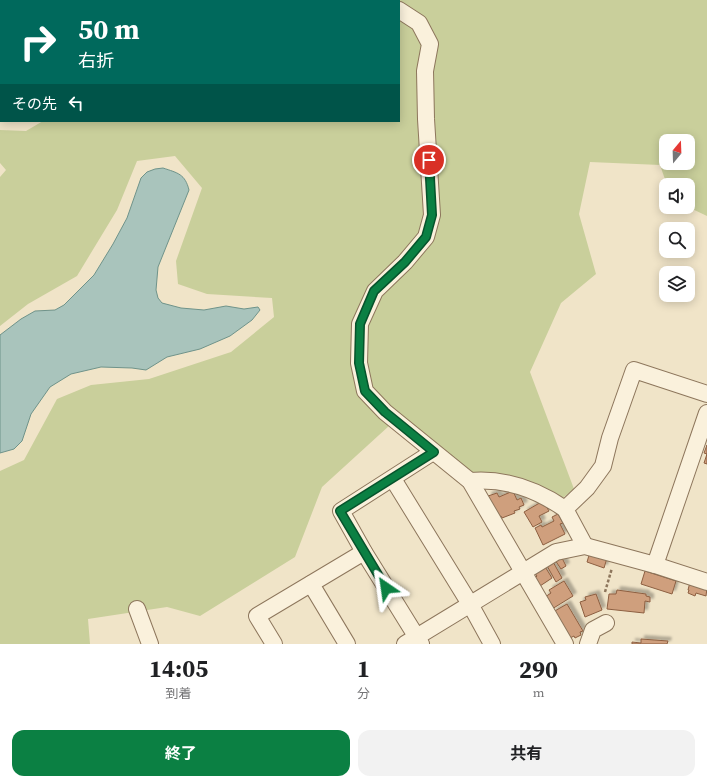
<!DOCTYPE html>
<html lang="ja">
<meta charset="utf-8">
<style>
body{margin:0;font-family:"Source Serif 4","Noto Sans JP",serif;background:#f2f2f2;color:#202124;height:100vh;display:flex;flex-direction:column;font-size:15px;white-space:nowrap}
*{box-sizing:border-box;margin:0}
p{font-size:13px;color:#757577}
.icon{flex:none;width:22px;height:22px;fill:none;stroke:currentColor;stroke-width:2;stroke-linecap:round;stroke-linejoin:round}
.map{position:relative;height:644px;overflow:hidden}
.panel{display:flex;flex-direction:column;background:#fff;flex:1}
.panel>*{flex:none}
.top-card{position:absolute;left:0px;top:0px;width:400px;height:122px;box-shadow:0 2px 10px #0003;background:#00695c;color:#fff;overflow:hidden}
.needle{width:26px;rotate:19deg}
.buttons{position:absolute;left:659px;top:134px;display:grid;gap:8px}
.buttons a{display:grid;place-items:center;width:36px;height:36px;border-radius:8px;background:#fff;box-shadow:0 2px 10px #0003;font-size:20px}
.pin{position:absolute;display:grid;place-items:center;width:34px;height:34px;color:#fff;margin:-17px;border:2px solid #fff;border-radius:50%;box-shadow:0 1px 4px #0007}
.me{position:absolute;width:44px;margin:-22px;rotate:328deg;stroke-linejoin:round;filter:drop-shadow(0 0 3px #0008)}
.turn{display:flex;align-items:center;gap:14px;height:84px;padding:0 12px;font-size:18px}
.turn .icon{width:52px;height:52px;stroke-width:2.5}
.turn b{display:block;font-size:28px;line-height:34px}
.then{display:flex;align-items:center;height:38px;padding:0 12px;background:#0003;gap:8px;font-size:15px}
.eta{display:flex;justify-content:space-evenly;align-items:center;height:68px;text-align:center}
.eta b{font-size:24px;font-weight:700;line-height:28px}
.cta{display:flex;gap:8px;margin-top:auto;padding:8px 12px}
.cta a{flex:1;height:46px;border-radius:12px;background:#0b8043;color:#fff;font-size:16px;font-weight:700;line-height:46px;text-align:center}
.cta a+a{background:#f2f2f2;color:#202124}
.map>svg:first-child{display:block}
</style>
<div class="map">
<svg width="707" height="644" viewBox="0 0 707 644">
<defs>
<filter id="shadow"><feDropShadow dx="3.5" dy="-3.5" stdDeviation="1" flood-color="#0004"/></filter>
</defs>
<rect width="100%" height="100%" fill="#f0e4c8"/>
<g fill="#c9cf9b" fill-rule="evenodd">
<polygon points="0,0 49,0 1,1 1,103"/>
<path d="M 81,0 L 707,0 L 707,216 L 688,207 L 688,185 L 667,185 L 660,165 L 590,162 L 579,214 L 596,274 L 561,303 L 530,372 L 574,489 L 560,500 L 507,477 L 472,472 L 435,446 L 401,415 L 322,487 L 295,557 L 200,616 L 167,607 L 88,619 L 90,644 L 0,644 L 0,471 L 24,460 L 57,399 L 91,385 L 149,379 L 231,352 L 274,317 L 272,298 L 207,294 L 178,284 L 176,261 L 202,188 L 175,156 L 137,161 L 117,210 L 77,276 L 28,304 L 0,326 L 0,177 L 6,170 L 0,163 L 0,130 L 26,131 L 43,121 L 399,121 L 399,1 L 81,1 ZM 666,141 L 688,141 L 688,163 L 666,163 Z"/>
</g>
<path fill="#a9c4bc" stroke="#6f938a" d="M 163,168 C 178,173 185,174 189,190 L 158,267 L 156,290 L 158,298 L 162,303 L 181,308 L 204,310 L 226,306 L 244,309 L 258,307 L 260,310 L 252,320 L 230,336 L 200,349 L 167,357 L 146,370 L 132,368 L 101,367 L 71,374 L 50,387 L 31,414 L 22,441 L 14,449 L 0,453 L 0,335 L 21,319 L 35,311 L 55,310 L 64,305 L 94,275 L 113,244 L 127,218 L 141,178 L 147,172 L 155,169 Z"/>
<g fill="#cf9f7d" stroke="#8d5f41" filter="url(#shadow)">
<polygon points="707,445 707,464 704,463 707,454 704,453"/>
<polygon points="513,491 517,500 521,498 524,505 519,507 520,509 514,511 515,513 502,518 501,516 497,518 488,496 497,493 499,497"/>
<polygon points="543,501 549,511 539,516 542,522 533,527 524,512"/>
<polygon points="558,514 563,523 560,524 565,534 543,545 535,528 541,525 542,527 554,521 552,517"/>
<polygon points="590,552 607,558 604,568 587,562"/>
<polygon points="561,556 566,566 561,569 555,560"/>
<polygon points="552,560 562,578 556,582 546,564"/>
<polygon points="544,565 552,578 540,586 535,578 537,576 534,572"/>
<polygon points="645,571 676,581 672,594 641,584"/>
<polygon points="564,581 573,596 552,609 545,597 551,593 549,590"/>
<polygon points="690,582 707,588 706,596 696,593 695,596 688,593 689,590 688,590"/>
<polygon points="617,590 646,594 646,596 650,597 650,602 645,601 644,613 607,609 609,594 616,594"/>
<polygon points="596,594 602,610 585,617 580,602 586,600 585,597"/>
<polygon points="567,604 583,631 580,632 581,635 575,638 574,636 570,638 553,612"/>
<polygon points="641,639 668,641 667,644 632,644 632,642 641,643"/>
</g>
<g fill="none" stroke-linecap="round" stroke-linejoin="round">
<defs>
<g id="minor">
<polyline points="384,0 386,1"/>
<polyline points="399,10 419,23 430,44 425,71 426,119 432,215 426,237 405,262 375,291 360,324 359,363 365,391 385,412 470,481 565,644"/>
<polyline points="393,479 470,604 492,644"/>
<path d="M 470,481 C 506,478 536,489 565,509"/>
<polyline points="585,546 565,509 587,488 603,466 610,438 634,370 707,394"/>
<polyline points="655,565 707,413"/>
<polyline points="311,584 347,644"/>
<polyline points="137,609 150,644"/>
<polyline points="274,644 257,616 364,552"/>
<polyline points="405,644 556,552 585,546 655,565 707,582"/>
<polyline points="421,644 364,552 341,511 433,452"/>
<polyline points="588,644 593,630 606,623"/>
</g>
</defs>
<use href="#minor" stroke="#8d765c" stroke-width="18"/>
<polyline stroke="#8d765c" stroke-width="2.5" stroke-dasharray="3 2" stroke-linecap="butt" points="605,592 612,568"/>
<use href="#minor" stroke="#faf1dc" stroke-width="16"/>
</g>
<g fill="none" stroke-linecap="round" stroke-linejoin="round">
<defs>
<polyline id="route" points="386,588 340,511 434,452 385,412 365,391 359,363 360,324 374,291 405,262 426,237 432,215 429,160"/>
</defs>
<use href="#route" stroke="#07532c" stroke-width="10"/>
<use href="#route" stroke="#0b8043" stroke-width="7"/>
</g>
</svg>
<div class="buttons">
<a><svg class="needle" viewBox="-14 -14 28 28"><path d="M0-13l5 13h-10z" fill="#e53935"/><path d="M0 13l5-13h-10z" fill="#757577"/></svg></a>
<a><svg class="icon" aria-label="sound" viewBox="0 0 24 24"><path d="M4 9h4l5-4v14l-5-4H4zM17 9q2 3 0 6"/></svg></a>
<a><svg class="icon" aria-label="search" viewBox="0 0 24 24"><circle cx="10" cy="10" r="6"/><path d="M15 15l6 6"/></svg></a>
<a><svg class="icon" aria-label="layers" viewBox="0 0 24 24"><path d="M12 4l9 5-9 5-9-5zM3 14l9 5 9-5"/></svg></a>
</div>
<div class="pin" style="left:429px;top:160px;background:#d93025"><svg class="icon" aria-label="arrive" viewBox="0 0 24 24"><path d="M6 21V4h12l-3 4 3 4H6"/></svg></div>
<svg class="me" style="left:386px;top:588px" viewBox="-20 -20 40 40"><path d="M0-17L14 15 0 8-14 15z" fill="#0b8043" stroke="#fff" stroke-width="4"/></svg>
<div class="top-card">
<div class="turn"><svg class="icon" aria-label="right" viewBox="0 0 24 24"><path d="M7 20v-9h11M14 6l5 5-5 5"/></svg><div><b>50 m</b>右折</div></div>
<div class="then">その先<svg class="icon" aria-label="left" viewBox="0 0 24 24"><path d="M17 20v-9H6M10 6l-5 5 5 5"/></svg></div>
</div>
</div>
<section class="panel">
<div class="eta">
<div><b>14:05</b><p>到着</p></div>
<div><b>1</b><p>分</p></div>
<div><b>290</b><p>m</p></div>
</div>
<div class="cta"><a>終了</a><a>共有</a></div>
</section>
